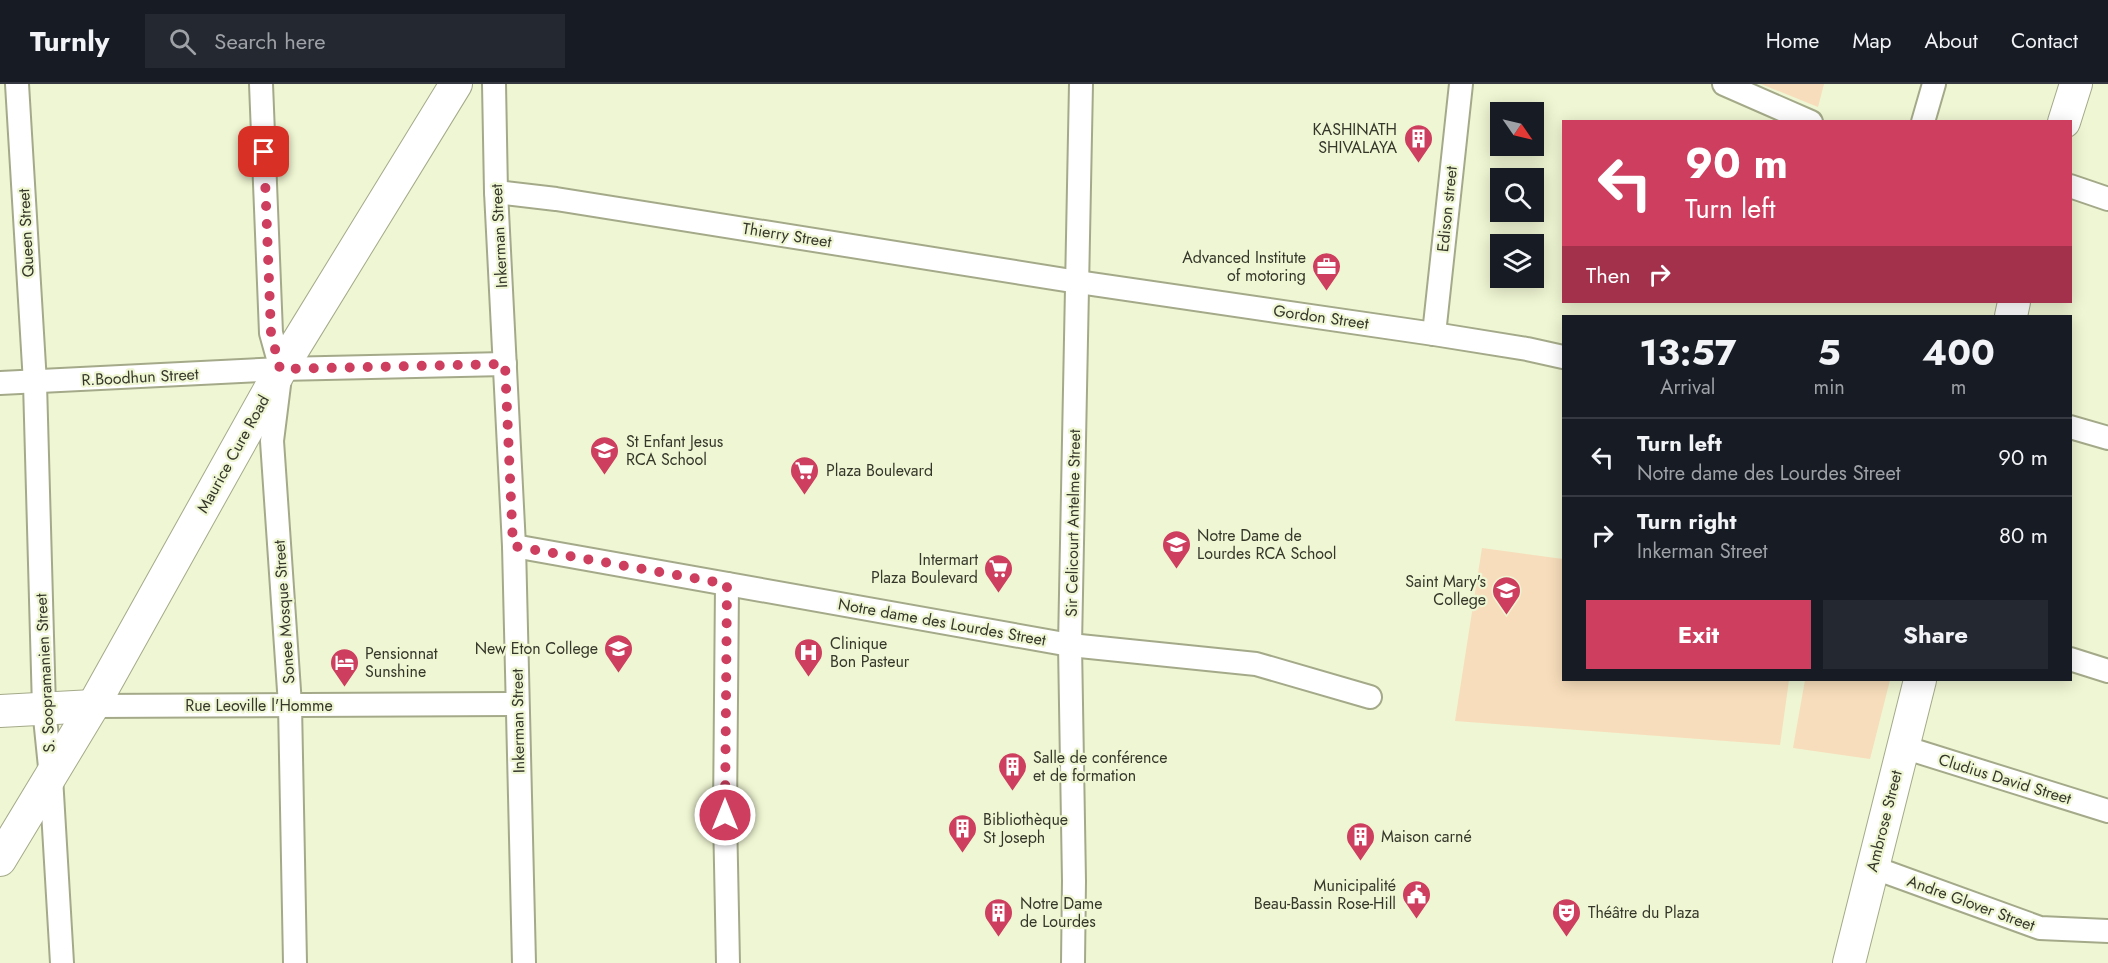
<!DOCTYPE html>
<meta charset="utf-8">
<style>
body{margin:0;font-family:Jost,sans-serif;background:#242831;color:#f1f3f6;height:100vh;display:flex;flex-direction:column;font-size:22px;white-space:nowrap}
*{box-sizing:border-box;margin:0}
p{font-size:20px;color:#9ea1a6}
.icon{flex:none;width:33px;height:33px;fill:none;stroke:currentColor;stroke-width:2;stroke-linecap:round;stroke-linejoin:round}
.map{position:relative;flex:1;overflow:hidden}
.sheet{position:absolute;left:1562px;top:231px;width:510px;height:366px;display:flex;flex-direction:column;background:#171b24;border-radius:0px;box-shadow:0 3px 15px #0003}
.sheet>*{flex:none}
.guide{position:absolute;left:1562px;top:36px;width:510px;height:183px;border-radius:0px;box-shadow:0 3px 15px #0003;background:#cd3e5f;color:#fff;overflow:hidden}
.needle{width:39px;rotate:124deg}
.controls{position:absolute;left:1490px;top:18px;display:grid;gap:12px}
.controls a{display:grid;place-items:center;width:54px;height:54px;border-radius:0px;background:#171b24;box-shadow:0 3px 15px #0003;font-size:30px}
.pin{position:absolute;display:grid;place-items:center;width:51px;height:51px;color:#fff;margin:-26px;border-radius:12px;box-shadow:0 3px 9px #0006}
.me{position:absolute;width:66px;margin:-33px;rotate:0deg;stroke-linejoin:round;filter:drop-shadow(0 0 4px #0008)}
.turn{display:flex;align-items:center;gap:21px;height:126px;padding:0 24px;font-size:27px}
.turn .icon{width:78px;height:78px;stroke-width:2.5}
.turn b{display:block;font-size:42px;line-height:51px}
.then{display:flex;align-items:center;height:57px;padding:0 24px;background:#0003;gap:12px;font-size:22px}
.eta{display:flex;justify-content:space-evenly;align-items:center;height:102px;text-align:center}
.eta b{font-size:36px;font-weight:700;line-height:42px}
.button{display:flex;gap:12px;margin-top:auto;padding:12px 24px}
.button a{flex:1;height:69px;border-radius:0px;background:#cd3e5f;color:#fff;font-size:24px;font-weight:700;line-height:69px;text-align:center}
.button a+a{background:#242831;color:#f1f3f6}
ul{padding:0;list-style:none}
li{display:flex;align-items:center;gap:18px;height:78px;padding:0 24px;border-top:2px solid #363941}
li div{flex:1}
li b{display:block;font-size:22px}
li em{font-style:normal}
header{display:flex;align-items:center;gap:36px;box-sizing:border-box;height:84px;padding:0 30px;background:#171b24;border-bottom:2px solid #363941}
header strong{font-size:28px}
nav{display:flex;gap:33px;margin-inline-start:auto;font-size:21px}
.search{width:420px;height:54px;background:#242831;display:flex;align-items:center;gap:15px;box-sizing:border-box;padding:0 21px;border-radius:0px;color:#9ea1a6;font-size:22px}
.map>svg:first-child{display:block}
</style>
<header>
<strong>Turnly</strong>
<div class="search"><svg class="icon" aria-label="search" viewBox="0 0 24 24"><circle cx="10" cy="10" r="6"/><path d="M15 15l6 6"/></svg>Search here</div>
<nav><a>Home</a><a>Map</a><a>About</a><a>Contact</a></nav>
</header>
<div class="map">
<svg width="2108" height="879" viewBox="0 0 2108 879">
<rect width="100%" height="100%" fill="#eff6d3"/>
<g fill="#f7ddbb">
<polygon points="1761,0 1824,0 1818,23"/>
<polygon points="1482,464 1563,475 1563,596 1789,596 1780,661 1455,637"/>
<polygon points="1805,596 1890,596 1870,675 1793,664"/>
</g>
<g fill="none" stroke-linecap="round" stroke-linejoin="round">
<defs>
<g id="street">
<polyline points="17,0 35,299 44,624 51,693 62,879"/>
<polyline points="261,0 271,249 281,285 272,357 290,621 295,879"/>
<polyline points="494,0 496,108 514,462 524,879"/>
<polyline points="1724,0 1811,38"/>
<polyline points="1923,38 1934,0"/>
<polyline points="2070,102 2108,115"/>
<polyline points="496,108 556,115 1078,198 1434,250 1527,265 1563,273"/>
<polyline points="1434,250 1461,0"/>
<polyline points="0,299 281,285 505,280"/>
<polyline points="2070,343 2108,354"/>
<polyline points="514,462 1070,561 1256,580 1370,613"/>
<polyline points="727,500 725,731 728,879"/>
<polyline points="2070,575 2108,587"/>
<polyline points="93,622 517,620"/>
<polyline points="1903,663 2108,727"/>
<polyline points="1872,783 2040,844 2108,847"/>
<polyline points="1073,879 1074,797 1070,561 1081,0"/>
</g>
<g id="secondary">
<polyline points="2064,38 2076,0"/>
<polyline points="2011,232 2014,218"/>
<polyline points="0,627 93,622"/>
<polyline points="0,776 93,622 281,285 456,0"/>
<polyline points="1849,879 1920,596"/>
</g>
</defs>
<use href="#street" stroke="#a4aa89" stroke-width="26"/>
<use href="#secondary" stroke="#a4aa89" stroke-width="34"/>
<use href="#street" stroke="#fff" stroke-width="22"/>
<use href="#secondary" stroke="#fff" stroke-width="32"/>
</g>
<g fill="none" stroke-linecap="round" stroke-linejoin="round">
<polyline stroke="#cd3e5f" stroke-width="10" stroke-dasharray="0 18" points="264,68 271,249 280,285 505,280 513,462 727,500 725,731"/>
</g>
<defs>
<symbol id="building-pin" viewBox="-11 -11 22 30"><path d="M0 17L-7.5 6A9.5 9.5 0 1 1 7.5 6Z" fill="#cd3e5f" stroke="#eff6d3"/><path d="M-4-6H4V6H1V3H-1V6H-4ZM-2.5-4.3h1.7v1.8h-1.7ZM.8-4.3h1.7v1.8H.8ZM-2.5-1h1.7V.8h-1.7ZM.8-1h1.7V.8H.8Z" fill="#fff"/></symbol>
<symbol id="office-pin" viewBox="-11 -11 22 30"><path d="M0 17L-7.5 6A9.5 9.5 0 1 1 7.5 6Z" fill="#cd3e5f" stroke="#eff6d3"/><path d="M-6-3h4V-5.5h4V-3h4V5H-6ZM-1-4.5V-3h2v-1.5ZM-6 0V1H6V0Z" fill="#fff"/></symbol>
<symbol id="school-pin" viewBox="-11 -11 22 30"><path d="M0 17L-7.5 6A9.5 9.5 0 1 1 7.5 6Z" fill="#cd3e5f" stroke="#eff6d3"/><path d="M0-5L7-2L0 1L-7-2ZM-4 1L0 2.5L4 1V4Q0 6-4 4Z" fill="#fff"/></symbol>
<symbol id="supermarket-pin" viewBox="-11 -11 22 30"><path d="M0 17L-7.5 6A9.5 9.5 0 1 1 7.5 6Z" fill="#cd3e5f" stroke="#eff6d3"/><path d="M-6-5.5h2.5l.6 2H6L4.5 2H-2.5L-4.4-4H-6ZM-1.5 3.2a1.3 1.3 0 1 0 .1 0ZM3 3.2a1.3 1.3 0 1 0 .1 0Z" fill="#fff"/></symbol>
<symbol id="university-pin" viewBox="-11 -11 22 30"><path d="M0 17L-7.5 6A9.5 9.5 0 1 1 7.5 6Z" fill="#cd3e5f" stroke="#eff6d3"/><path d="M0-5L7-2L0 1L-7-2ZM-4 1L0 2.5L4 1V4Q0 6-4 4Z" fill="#fff"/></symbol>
<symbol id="hospital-pin" viewBox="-11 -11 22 30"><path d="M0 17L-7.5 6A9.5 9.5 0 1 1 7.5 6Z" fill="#cd3e5f" stroke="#eff6d3"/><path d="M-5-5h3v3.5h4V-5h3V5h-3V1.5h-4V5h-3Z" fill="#fff"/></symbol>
<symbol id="hotel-pin" viewBox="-11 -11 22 30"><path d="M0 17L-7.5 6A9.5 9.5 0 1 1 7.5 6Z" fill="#cd3e5f" stroke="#eff6d3"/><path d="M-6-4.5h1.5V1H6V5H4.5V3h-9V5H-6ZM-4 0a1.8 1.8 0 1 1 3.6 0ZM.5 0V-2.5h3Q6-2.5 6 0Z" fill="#fff"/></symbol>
<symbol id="civic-pin" viewBox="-11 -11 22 30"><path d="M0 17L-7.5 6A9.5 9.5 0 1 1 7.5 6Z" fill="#cd3e5f" stroke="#eff6d3"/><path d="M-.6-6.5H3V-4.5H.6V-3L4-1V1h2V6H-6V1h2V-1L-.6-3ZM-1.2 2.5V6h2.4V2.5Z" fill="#fff"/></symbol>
<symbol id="theatre-pin" viewBox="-11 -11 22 30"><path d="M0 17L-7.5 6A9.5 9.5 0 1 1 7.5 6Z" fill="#cd3e5f" stroke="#eff6d3"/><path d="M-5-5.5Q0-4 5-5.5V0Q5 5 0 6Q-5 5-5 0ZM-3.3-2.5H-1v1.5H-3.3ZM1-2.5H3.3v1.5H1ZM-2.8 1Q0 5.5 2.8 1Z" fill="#fff"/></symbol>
</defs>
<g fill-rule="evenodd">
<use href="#building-pin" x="1402" y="38" width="33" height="45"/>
<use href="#office-pin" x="1310" y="166" width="33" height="45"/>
<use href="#school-pin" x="588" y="350" width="33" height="45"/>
<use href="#supermarket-pin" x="788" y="370" width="33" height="45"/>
<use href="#school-pin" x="1160" y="444" width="33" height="45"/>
<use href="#supermarket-pin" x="982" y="468" width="33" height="45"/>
<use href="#school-pin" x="1490" y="490" width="33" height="45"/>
<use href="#university-pin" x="602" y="548" width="33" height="45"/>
<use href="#hospital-pin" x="792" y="552" width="33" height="45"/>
<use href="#hotel-pin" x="328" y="562" width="33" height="45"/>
<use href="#building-pin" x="996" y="666" width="33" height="45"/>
<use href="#building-pin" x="946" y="728" width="33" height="45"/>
<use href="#building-pin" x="1344" y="736" width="33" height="45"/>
<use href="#civic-pin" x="1400" y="794" width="33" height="45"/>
<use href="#building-pin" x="982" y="812" width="33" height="45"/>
<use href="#theatre-pin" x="1550" y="812" width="33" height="45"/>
</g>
<g text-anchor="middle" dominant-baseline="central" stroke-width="4.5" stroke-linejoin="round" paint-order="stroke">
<g font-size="16" fill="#35372a" stroke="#eff6d3" text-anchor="start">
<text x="1397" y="45" text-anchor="end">KASHINATH<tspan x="1397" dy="18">SHIVALAYA</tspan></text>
<text x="1306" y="173" text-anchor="end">Advanced Institute<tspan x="1306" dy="18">of motoring</tspan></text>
<text x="626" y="357">St Enfant Jesus<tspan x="626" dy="18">RCA School</tspan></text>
<text x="826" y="386">Plaza Boulevard</text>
<text x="1197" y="451">Notre Dame de<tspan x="1197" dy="18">Lourdes RCA School</tspan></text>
<text x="978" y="475" text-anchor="end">Intermart<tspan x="978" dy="18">Plaza Boulevard</tspan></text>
<text x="1486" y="497" text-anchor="end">Saint Mary's<tspan x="1486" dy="18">College</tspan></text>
<text x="830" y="559">Clinique<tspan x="830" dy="18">Bon Pasteur</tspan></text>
<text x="598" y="564" text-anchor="end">New Eton College</text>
<text x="365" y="569">Pensionnat<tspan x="365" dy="18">Sunshine</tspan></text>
<text x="1033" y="673">Salle de conférence<tspan x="1033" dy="18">et de formation</tspan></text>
<text x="983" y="735">Bibliothèque<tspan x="983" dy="18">St Joseph</tspan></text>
<text x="1381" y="752">Maison carné</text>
<text x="1396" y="801" text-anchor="end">Municipalité<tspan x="1396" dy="18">Beau-Bassin Rose-Hill</tspan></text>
<text x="1020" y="819">Notre Dame<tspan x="1020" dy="18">de Lourdes</tspan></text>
<text x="1588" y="828">Théâtre du Plaza</text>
</g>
<g font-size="16" fill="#35372a" stroke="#eff6d3">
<text transform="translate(1447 125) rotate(-84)">Edison street</text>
<text transform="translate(26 149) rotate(-93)">Queen Street</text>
<text transform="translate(787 151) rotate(9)">Thierry Street</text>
<text transform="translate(499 152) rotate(-93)">Inkerman Street</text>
<text transform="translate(1321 233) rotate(8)">Gordon Street</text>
<text transform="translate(140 293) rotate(-3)">R.Boodhun Street</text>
<text transform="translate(233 370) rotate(-61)">Maurice Cure Road</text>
<text transform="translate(1073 439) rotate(-89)">Sir Celicourt Antelme Street</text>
<text transform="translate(284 528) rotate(-94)">Sonee Mosque Street</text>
<text transform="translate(942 538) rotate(10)">Notre dame des Lourdes Street</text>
<text transform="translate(45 589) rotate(-93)">S. Soopramanien Street</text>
<text x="259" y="621">Rue Leoville l'Homme</text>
<text transform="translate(518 637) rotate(-91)">Inkerman Street</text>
<text transform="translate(2005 695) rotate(17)">Cludius David Street</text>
<text transform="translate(1884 737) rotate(-76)">Ambrose Street</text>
<text transform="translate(1971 819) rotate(20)">Andre Glover Street</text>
</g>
</g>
</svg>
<div class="controls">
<a><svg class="needle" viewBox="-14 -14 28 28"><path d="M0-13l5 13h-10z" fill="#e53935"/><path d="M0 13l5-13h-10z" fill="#9ea1a6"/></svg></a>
<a><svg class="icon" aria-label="search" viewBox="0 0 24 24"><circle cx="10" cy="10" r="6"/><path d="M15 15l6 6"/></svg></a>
<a><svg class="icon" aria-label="layers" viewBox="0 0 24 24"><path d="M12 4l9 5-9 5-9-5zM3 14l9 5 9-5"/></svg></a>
</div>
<div class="pin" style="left:264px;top:68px;background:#d93025"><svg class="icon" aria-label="arrive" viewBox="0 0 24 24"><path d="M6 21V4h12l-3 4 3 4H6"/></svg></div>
<svg class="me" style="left:725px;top:731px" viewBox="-20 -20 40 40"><circle r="17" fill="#cd3e5f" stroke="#fff" stroke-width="3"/><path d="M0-11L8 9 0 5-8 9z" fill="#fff"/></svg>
<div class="guide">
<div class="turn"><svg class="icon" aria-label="left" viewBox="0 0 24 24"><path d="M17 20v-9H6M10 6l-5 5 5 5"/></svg><div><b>90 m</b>Turn left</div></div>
<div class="then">Then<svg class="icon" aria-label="right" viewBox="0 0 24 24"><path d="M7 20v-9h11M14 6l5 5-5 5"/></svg></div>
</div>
<section class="sheet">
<div class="eta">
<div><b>13:57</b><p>Arrival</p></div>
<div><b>5</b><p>min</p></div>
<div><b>400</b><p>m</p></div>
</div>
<ul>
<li><svg class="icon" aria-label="left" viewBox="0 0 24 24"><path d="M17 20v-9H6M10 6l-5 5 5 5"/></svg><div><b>Turn left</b><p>Notre dame des Lourdes Street</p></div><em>90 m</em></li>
<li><svg class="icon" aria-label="right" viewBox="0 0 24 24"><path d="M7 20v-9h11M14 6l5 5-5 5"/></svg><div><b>Turn right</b><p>Inkerman Street</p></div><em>80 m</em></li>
</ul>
<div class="button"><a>Exit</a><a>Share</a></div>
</section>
</div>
